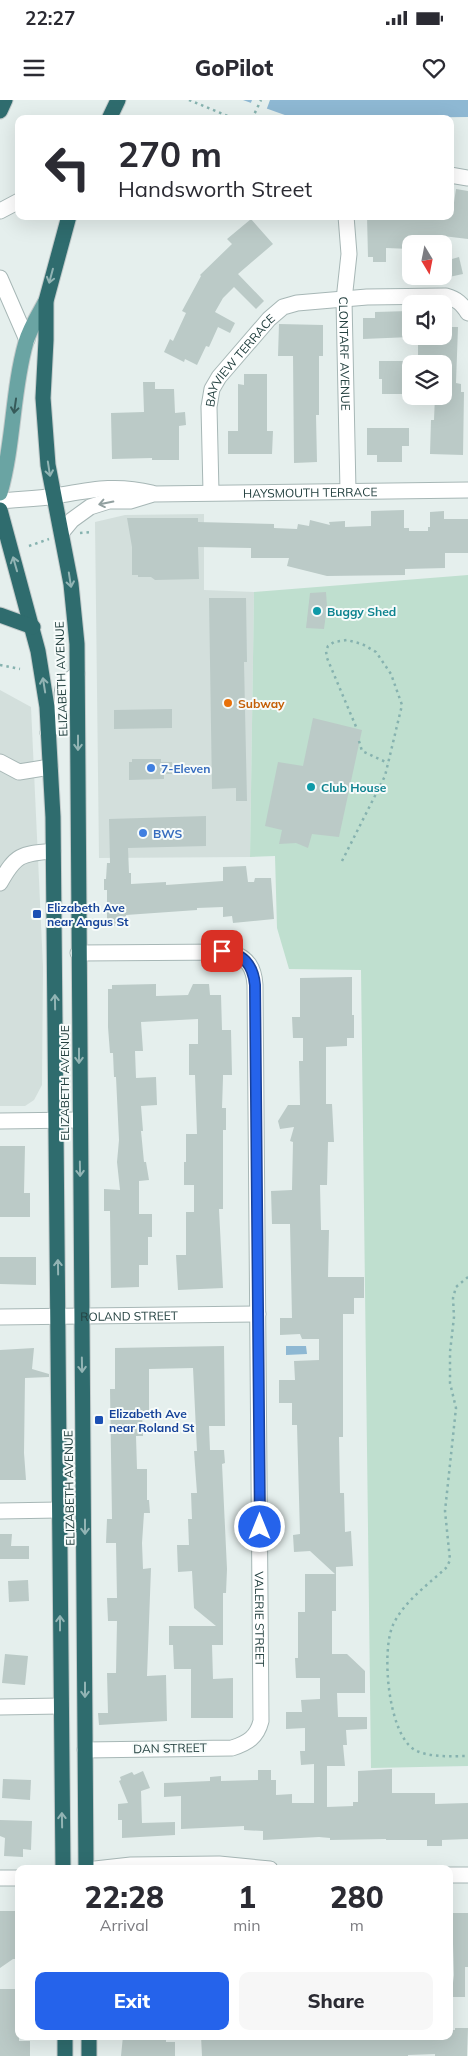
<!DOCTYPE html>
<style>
body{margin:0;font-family:Mulish,sans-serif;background:#f7f7f7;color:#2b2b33;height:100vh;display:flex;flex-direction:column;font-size:19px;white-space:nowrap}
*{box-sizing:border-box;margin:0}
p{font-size:16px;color:#7c7c81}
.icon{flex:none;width:28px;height:28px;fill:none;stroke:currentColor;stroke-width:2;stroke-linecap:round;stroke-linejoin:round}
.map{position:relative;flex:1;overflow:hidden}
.drawer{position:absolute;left:15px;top:1765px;width:438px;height:175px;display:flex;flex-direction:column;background:#fff;border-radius:10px;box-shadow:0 5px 20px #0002}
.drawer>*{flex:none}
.banner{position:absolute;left:15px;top:15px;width:439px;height:105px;border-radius:10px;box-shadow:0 5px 20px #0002;background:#fff;color:#2b2b33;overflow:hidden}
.needle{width:32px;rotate:170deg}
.buttons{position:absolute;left:402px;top:135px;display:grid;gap:10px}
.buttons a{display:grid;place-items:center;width:50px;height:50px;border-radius:10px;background:#fff;box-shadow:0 5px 20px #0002;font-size:25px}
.pin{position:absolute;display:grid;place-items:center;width:42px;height:42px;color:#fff;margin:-21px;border-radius:10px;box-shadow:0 2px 8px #0006}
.me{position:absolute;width:55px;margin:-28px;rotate:0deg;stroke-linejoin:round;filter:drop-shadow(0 0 4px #0008)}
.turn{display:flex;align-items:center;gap:18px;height:105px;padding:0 20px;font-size:22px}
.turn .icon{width:65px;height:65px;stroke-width:2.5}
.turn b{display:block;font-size:35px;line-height:42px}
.eta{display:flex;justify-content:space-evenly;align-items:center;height:85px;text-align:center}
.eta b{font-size:30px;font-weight:800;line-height:35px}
.action{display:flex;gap:10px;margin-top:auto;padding:10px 20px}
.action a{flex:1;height:58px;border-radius:10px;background:#2563eb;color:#fff;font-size:20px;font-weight:800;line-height:58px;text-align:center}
.action a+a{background:#f7f7f7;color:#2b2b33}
.status{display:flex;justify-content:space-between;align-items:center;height:35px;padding:0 25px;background:#fff;direction:ltr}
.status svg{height:14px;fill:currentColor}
header{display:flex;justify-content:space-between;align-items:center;height:65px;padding:0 20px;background:#fff;font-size:22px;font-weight:800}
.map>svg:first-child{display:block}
</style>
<div class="status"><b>22:27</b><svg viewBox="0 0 49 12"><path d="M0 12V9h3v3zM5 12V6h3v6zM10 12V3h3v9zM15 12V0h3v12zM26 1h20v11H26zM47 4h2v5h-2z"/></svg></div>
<header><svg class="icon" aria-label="menu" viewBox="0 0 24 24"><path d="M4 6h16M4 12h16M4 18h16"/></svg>GoPilot<svg class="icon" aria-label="heart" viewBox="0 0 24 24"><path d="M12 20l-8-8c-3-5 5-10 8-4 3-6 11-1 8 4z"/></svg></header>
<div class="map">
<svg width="468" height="1956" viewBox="0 0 468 1956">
<rect width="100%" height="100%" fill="#e5efed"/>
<g fill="#d3dfdc">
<polygon points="204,414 204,490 254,492 250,757 99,758 95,422 125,415"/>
<polygon points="0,590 31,607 43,867 42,985 34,1000 25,1006 0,1006"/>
</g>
<polygon fill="#bfdfcf" points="468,475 468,1666 371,1668 361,870 289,869 277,828 275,756 250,757 254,492"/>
<g fill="#8eb8d3">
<polygon points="243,0 468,0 468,17 296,19"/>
<polygon points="286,1246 306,1246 307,1254 286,1255"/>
</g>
<polygon fill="#e5efed" points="252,0 270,0 266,11 250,5"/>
<g fill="#bbcac7">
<polygon points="456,89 468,91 468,139 443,136 442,144 411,144 411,149 386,148 386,162 373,162 373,157 368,157 367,116 452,116"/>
<polygon points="251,119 273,144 238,174 264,201 256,209 234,187 223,198 215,212 235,223 230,233 218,227 209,247 206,246 197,265 185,259 184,262 164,252 170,239 173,241 186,213 182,211 201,176 200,175 232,144 227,139"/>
<polygon points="459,157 463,174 449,177 445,161"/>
<polygon points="410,211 411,237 363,239 363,218 375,218 375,212"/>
<polygon points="279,224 323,225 323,256 319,256 319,315 316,315 317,362 294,363 293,256 278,256"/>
<polygon points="444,227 458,227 456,283 461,284 461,292 464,292 463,355 430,354 431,320 434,320 435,296 444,296 444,264 418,264 418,236 444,236"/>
<polygon points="379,261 411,261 411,294 382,294 382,279 379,279"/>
<polygon points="244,274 267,274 267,331 273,331 272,354 228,354 228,331 238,331 238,284 244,285"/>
<polygon points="143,282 155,282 155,289 174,289 175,313 185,312 186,325 179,326 179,360 152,360 152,358 112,359 111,313 144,312"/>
<polygon points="367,328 409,328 409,346 402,346 402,362 377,362 377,355 367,355"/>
<polygon points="404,410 404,428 409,428 409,431 428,431 428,427 430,427 430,412 444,411 444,419 468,419 468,453 445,453 445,468 405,469 405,475 327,476 287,466 289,458 251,458 251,448 198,447 199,479 155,480 151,477 138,477 138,475 132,475 132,447 127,418 198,418 198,422 274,424 274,428 297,429 298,424 309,426 310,420 330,425 329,422 345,421 345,427 371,426 371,411"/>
<polygon points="326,492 327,506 324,529 306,528 310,493"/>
<polygon points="209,498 246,498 247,562 244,562 247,701 236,701 236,688 212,689"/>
<polygon points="172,609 172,628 114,629 114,610"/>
<polygon points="313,618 362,630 339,737 312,734 308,748 296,743 279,744 282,730 265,726 278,662 303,666"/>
<polygon points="132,659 161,659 161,662 172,662 172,674 164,674 164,679 129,680 129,662 132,662"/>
<polygon points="206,716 206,746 128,748 129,773 131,773 131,784 166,782 166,785 223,781 223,767 246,766 248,782 254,782 255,778 271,778 274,819 233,823 232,816 223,817 223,807 197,808 197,810 126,815 126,826 107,826 107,790 104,790 104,779 106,779 107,763 110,763 109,719"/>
<polygon points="352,877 352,915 354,915 354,938 347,938 347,946 326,947 326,1004 332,1004 334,1042 328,1042 327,1085 320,1085 321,1130 329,1130 328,1177 364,1177 364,1198 354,1198 354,1214 343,1214 343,1337 339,1337 340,1393 344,1393 345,1432 351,1431 353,1466 336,1467 336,1511 332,1511 332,1554 347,1554 365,1571 365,1593 337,1593 338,1617 367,1617 367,1629 346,1630 347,1645 343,1645 345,1666 327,1666 327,1707 353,1706 353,1702 358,1702 358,1671 392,1669 392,1693 435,1693 435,1704 468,1703 468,1739 442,1740 442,1746 427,1746 427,1740 386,1740 386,1739 330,1740 330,1738 319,1737 263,1740 263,1731 244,1730 244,1726 181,1729 181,1696 164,1697 164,1683 210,1681 210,1677 221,1676 221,1681 258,1680 258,1670 271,1670 271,1680 276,1680 276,1695 292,1694 292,1703 314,1703 314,1664 301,1665 300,1651 305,1651 305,1628 286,1629 286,1612 302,1612 301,1600 320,1599 320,1578 296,1578 295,1558 298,1558 298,1512 305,1512 305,1474 335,1474 310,1451 294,1452 293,1435 300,1434 297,1325 292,1325 292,1303 279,1303 279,1280 295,1280 294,1261 319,1260 319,1239 302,1239 300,1234 280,1235 280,1218 292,1218 290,1124 272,1124 271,1091 292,1090 293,1042 290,1041 294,1027 280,1029 278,1021 288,1005 300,1005 299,961 303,961 303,938 293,938 292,917 300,917 300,878"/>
<polygon points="156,884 156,896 188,895 193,884 209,884 210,895 221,895 222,930 231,930 232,975 223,975 223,978 222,1008 226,1008 226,1030 223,1030 223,1109 219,1109 223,1188 178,1190 176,1155 186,1155 186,1112 194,1112 194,1085 184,1085 184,1062 186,1062 186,1034 197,1034 195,975 189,975 189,944 198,944 198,919 141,922 143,951 135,951 136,978 156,977 157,1005 141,1006 143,1031 141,1031 144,1062 146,1062 149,1080 139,1081 139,1114 152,1114 152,1137 148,1137 148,1165 139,1165 139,1187 111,1188 110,1111 104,1111 104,1089 120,1090 117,1062 119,1040 116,977 114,977 113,953 110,953 108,927 108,889 112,889 112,885"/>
<polygon points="0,1046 25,1046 24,1093 30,1093 30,1117 0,1117"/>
<polygon points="0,1157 36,1157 36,1185 0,1184"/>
<polygon points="224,1246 225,1326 209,1326 210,1350 224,1350 225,1363 222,1364 227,1469 226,1493 223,1493 223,1545 212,1545 213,1579 233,1578 233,1618 191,1618 191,1569 174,1569 173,1545 169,1545 169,1526 216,1526 194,1508 192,1471 178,1472 177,1445 189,1445 188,1419 192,1419 191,1393 197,1393 194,1351 197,1351 193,1268 149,1269 149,1312 142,1312 143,1336 136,1336 137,1369 147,1369 147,1400 149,1400 150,1413 144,1413 142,1443 143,1469 151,1468 147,1576 166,1575 167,1621 99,1625 98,1613 108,1613 107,1573 116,1573 117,1521 108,1521 107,1498 117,1498 116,1443 106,1443 107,1419 112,1419 110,1289 115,1289 115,1248"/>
<polygon points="34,1248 32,1269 49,1274 49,1277 25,1278 24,1353 26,1380 0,1380 0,1250"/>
<polygon points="0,1434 12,1434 11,1446 29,1446 29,1459 0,1459"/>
<polygon points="28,1480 29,1501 9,1502 8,1481"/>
<polygon points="5,1554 28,1556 25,1585 2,1583"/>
<polygon points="143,1671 150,1688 141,1691 142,1723 175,1722 175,1735 122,1738 122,1720 118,1720 118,1704 128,1703 119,1681 121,1680 120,1677 132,1672 134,1675"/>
<polygon points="3,1679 31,1680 30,1700 2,1698"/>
<polygon points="0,1720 32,1721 31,1750 23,1749 23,1757 4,1756 5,1738 0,1736"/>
<polygon points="0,1811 19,1811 19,1859 13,1859 0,1868"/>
<polygon points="452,1813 468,1813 468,1867 465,1867 465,1897 449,1897 449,1883 453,1883 454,1875"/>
<polygon points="0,1889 19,1889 19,1941 30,1941 30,1956 0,1956"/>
<polygon points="455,1928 468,1928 467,1956 435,1956 435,1954 408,1955 408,1956 202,1956 201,1936 262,1938 262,1936 449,1936 449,1930 455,1930"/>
<polygon points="123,1936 166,1936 166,1942 175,1942 175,1956 121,1956"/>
</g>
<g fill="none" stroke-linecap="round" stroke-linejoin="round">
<defs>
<g id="minor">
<polyline points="450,75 468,78"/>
<polyline points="0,111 19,101"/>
<path id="s1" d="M 346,116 L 349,154 L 344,200 L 348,391"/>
<polyline points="0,178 27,240"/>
<path id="s2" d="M 211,392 L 209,307 L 212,289 L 219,277 L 269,219 L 283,207 L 297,203 L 367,197 L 446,196 C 457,199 462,204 468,213"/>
<path d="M 0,401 C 18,399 37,399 55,396 C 91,390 115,384 152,393"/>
<path id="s3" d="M 62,432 L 72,420 L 90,407 L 109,401 L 130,401 L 153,394 L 468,390"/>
<path d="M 48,633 C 52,628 60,619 61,613 C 65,590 55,591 77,574"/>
<polyline points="0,662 19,672 50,667"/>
<path d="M 0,783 C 16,754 21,754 53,751"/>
<path id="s4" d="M 78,853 L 231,852 C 248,858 254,868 255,885 L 261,1621 C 257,1637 248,1643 232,1648 L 85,1650"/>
<polyline points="0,1021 79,1020"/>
<path id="s5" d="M 0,1217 L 258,1214"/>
<polyline points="0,1411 59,1410"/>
<polyline points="0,1607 61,1606"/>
<polyline points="95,1769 131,1765 219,1764 270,1769"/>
<polyline points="449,1775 468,1775"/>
<polyline points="0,1778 19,1778"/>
</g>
<path id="major" d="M 0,393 C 14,344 12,291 26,242 C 30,228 39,214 46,201"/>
<g id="highway">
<polyline points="0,11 5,0"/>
<polyline points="109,19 118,0"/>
<polyline points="69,116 46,201 46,240 43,298 48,365 71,484 77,544 86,1769"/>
<polyline points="0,410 38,551 47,607 53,717 63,1769"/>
<polyline points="0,515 33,527"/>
<polyline points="65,1936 65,1956"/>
<polyline points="89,1956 89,1936"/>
</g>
</defs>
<use href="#minor" stroke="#a7b7b6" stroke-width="17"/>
<use href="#major" stroke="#c2caca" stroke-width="17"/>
<use href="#highway" stroke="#c2caca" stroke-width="17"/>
<g stroke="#86b2af" stroke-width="2.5" stroke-dasharray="2.5 4" stroke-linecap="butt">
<polyline points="189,0 235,19"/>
<polyline points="222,19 227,16"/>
<polyline points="252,19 261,0"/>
<polyline points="80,433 91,432"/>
<polyline points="29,446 49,439"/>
<polyline points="0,565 20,569"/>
<polyline points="359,641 362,651 388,663"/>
<polyline points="342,761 385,676 402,605 391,574 376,552 362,544 347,540 334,542 328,546 326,551 327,558 357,629"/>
<path d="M 468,1177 L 456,1187 L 453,1198 L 454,1217 L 450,1252 L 450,1283 L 456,1308 L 445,1411 L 450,1460 L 447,1467 C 429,1484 404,1501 393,1525 C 381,1551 388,1635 415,1650 C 430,1658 452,1656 468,1656"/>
</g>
<use href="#minor" stroke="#fff" stroke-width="15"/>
<use href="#major" stroke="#6aa4a3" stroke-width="15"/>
<use href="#highway" stroke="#2f6c6e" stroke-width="15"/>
</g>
<defs><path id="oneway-shaft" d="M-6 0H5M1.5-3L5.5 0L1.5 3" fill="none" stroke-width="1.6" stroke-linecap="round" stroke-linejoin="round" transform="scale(1.25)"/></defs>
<g stroke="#92b4b4">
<use href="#oneway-shaft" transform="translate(51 176) rotate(105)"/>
<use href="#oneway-shaft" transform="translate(49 369) rotate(81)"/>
<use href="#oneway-shaft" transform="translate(15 464) rotate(-106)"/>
<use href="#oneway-shaft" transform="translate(70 480) rotate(81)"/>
<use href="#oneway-shaft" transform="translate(44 585) rotate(-99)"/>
<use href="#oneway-shaft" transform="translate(78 643) rotate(90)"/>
<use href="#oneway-shaft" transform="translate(55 902) rotate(-91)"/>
<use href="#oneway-shaft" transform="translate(79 956) rotate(90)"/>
<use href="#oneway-shaft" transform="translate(80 1069) rotate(89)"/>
<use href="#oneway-shaft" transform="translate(58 1167) rotate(-91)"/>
<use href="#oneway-shaft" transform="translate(82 1265) rotate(89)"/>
<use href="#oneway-shaft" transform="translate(85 1427) rotate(90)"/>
<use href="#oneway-shaft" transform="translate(60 1523) rotate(-90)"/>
<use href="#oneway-shaft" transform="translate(85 1590) rotate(90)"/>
<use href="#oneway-shaft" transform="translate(62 1720) rotate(-91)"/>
</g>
<use stroke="#365a59" href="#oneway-shaft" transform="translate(15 306) rotate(98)"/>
<use stroke="#92a0a0" href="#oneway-shaft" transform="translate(106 403) rotate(169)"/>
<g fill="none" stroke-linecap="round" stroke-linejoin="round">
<defs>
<path id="route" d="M 222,851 C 243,853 253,864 255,885 L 260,1427"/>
</defs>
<use href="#route" stroke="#184099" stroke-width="12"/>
<use href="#route" stroke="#2563eb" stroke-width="9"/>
</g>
<g fill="#0f9aa8" stroke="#f6fbfa" stroke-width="2">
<circle cx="317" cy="511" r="5"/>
<circle cx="311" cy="687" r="5"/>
</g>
<circle fill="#e8710a" stroke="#f6fbfa" stroke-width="2" cx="228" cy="603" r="5"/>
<g fill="#3f7fe0" stroke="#f6fbfa" stroke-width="2">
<circle cx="151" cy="668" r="5"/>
<circle cx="143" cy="733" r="5"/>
</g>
<g fill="#1a4fb4" stroke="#f6fbfa" stroke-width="2">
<rect x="32" y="809" width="10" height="10" rx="2.5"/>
<rect x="94" y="1315" width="10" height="10" rx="2.5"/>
</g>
<g text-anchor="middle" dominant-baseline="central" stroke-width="4" stroke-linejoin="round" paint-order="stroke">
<g font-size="12" fill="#244140" stroke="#f6fbfa">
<text stroke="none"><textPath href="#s1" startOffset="138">CLONTARF AVENUE</textPath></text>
<text stroke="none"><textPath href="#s2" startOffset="142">BAYVIEW TERRACE</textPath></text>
<text stroke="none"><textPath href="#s3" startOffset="260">HAYSMOUTH TERRACE</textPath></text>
<text transform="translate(61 579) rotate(-92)">ELIZABETH AVENUE</text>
<text transform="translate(64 983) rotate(-90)">ELIZABETH AVENUE</text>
<text stroke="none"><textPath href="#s5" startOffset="129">ROLAND STREET</textPath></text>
<text transform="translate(69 1388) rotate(-91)">ELIZABETH AVENUE</text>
<text stroke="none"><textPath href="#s4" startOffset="831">VALERIE STREET</textPath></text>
<text transform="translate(170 1648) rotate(-1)">DAN STREET</text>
</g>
<g font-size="12" font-weight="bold" fill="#0d838f" stroke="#f6fbfa" text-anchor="start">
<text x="327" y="511">Buggy Shed</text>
<text x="321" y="687">Club House</text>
</g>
<g font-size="12" font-weight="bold" fill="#c56008" stroke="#f6fbfa" text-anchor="start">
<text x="238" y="603">Subway</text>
</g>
<g font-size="12" font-weight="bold" fill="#366cbe" stroke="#f6fbfa" text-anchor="start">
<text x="161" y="668">7-Eleven</text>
<text x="153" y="733">BWS</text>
</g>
<g font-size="12" font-weight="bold" fill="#164399" stroke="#f6fbfa" text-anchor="start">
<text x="47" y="807">Elizabeth Ave<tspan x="47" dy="14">near Angus St</tspan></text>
<text x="109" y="1313">Elizabeth Ave<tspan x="109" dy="14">near Roland St</tspan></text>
</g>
</g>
</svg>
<div class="buttons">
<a><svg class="needle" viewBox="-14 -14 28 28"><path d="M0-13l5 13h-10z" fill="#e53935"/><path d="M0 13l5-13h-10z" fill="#7c7c81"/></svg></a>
<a><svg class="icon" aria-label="sound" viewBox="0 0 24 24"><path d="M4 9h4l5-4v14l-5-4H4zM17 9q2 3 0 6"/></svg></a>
<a><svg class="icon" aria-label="layers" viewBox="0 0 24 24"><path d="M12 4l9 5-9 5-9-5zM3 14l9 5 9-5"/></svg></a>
</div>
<div class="pin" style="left:222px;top:851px;background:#d93025"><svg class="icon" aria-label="arrive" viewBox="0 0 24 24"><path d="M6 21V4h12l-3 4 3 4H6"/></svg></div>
<svg class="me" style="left:260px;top:1427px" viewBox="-20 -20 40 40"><circle r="17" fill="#2563eb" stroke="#fff" stroke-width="3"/><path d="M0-11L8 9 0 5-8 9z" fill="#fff"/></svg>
<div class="banner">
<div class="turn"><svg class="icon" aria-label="left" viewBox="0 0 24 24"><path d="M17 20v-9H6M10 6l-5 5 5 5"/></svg><div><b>270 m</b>Handsworth Street</div></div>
</div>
<section class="drawer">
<div class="eta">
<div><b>22:28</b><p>Arrival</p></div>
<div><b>1</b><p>min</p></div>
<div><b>280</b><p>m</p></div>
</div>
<div class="action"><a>Exit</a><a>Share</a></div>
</section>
</div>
